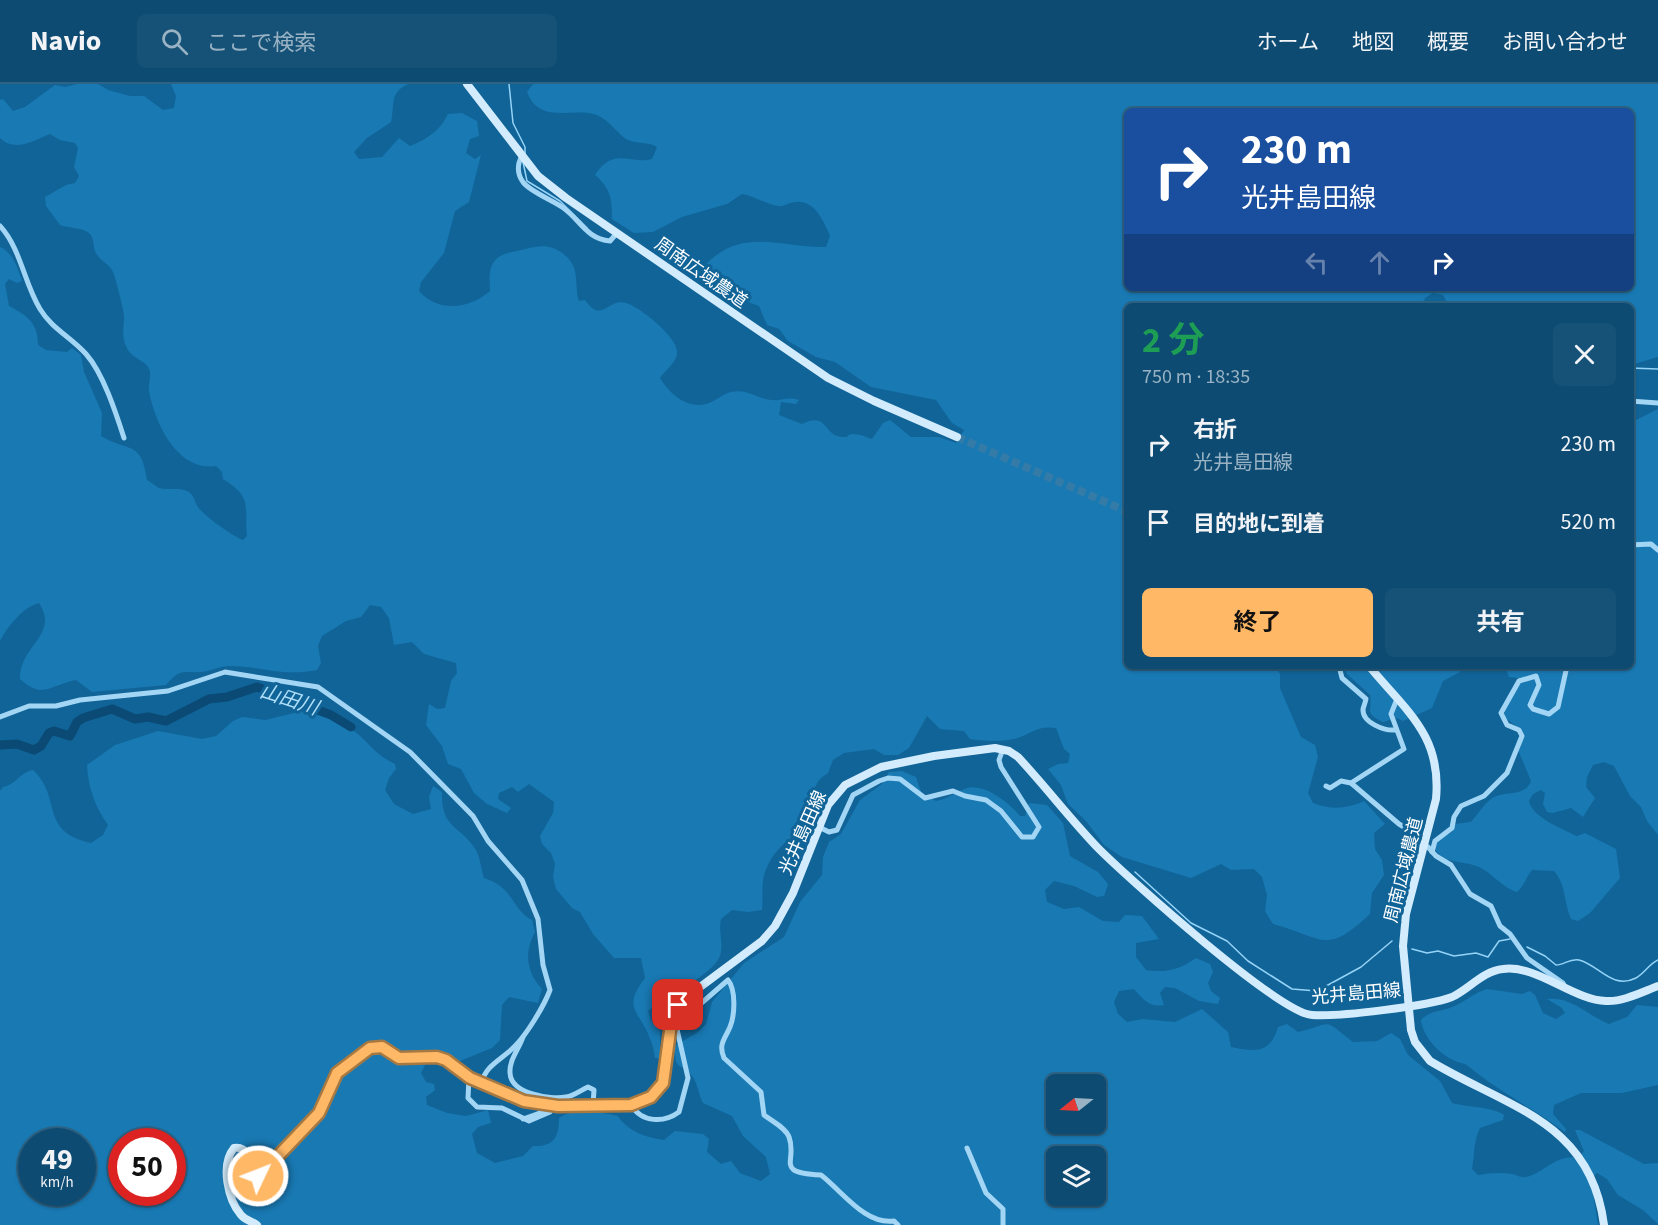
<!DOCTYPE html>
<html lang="ja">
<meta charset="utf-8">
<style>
body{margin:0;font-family:"Source Sans 3","Noto Sans JP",sans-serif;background:#165277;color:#f1f3f6;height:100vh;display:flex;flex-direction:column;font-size:22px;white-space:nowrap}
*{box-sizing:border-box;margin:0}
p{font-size:20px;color:#9ab3c4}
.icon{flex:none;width:33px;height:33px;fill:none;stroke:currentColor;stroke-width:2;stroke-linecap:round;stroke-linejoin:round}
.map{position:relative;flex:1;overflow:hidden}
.sheet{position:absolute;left:1124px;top:219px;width:510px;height:366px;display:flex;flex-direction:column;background:#0d4b72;border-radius:9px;box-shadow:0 2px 4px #0004,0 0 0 2px #2d6384}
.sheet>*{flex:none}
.hud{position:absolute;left:1124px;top:24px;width:510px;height:183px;border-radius:9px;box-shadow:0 2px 4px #0004,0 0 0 2px #2d6384;background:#1a4fa0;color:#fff;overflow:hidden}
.needle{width:39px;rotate:252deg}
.controls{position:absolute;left:1046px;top:990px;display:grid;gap:12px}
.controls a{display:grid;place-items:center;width:60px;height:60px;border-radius:9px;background:#0d4b72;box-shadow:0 2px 4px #0004,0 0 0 2px #2d6384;font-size:30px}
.speed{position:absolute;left:18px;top:1044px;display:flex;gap:12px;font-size:30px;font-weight:700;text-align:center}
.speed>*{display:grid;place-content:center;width:78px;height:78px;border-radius:50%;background:#0d4b72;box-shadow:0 2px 4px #0004,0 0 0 2px #2d6384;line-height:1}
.speed small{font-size:15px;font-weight:400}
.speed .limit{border:9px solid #d22;background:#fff;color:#111}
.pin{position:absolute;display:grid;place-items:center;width:51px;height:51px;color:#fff;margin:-26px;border-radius:12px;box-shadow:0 3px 9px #0006}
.me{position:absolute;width:66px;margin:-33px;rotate:47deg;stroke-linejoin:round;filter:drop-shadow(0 0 4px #0008)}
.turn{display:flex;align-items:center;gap:21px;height:126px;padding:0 18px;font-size:27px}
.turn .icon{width:78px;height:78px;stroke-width:2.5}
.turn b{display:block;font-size:42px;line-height:51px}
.lanes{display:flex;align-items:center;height:57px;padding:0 18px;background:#0003;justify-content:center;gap:30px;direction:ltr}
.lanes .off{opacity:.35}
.round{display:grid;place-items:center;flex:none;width:63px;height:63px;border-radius:9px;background:#165277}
.headline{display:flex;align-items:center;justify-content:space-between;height:102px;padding:0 18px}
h1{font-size:36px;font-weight:700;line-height:45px;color:#1e9e55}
.action{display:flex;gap:12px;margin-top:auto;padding:12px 18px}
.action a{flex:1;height:69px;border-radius:9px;background:#ffb866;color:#111;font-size:24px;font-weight:700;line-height:69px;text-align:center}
.action a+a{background:#165277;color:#f1f3f6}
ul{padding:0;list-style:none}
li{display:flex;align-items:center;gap:18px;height:78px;padding:0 18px}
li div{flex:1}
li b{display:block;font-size:22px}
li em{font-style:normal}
header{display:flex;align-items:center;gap:36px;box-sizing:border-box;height:84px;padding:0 30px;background:#0d4b72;border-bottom:2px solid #2d6384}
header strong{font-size:28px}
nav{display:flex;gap:33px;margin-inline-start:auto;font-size:21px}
.search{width:420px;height:54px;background:#165277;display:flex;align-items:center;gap:15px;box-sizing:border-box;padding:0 21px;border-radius:9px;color:#9ab3c4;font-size:22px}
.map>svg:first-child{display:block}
</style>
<header>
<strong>Navio</strong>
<div class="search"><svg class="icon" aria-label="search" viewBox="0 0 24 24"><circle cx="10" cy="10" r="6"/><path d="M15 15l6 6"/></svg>ここで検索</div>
<nav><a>ホーム</a><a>地図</a><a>概要</a><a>お問い合わせ</a></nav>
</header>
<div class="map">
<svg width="1658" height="1141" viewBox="0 0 1658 1141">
<rect width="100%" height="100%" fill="#116498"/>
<g fill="#1979b3" fill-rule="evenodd">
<path d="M 77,0 L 98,0 L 108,6 L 130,12 L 144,12 L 163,26 L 174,24 L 176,12 L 171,0 L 408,0 C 389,9 395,20 391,38 L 367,54 L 354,68 L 359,75 L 382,73 L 399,54 L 410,62 C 427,55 440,47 448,30 L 462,29 L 477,37 L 479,52 L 470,55 L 466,69 L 475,75 L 481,71 L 469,118 L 455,127 L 444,169 L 421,198 L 419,207 C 438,229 470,225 490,207 C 490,198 488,188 493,179 C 499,170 507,169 517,167 C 537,162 551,157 568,174 C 580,187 574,202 579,217 L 585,216 C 602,241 608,213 626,219 C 640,223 676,252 677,267 C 678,278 666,285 660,294 C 669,309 686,325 706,320 C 715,318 722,310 731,308 C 748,304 757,315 772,316 C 782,317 788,312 799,316 L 796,320 L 781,318 L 779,331 L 802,340 C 829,327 822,352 843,353 C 852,353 844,351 853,350 C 859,350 867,353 872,355 L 883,339 L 890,336 L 911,353 L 939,353 L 956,359 L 964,346 L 952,339 L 936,316 L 871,303 L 835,278 L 816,273 L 788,257 L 779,245 L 767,241 L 759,222 L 735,213 L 724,215 L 714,208 L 713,198 L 702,190 L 702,184 C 742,141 777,164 826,163 L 830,152 C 824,138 815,116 796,118 C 789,118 784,123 778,122 C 765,120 755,112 742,110 L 727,120 L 682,133 L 653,148 L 634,149 L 612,135 C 612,115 611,105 595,91 C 614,62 629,81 652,75 L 657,63 C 648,57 637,61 626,55 C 616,48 609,36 597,31 C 574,22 540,42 527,8 L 533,0 L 1658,0 L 1658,273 L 1631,281 L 1630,222 L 1449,222 L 1443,211 L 1433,209 L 1425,214 L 1422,222 L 1126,222 L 1126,582 L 1275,582 L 1280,590 L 1280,604 L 1301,653 L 1315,661 L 1318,673 L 1308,709 L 1313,719 C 1330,726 1347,725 1364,717 L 1385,740 L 1374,749 L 1375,765 L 1382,776 L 1384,791 L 1372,809 L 1370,830 C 1325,872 1325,854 1273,840 L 1265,827 L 1267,811 L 1262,793 L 1254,785 L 1231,786 L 1221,780 L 1191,794 L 1122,773 L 1104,761 L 1086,737 L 1068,720 L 1061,701 L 1048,685 L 1058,680 L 1068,679 L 1070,670 L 1064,665 L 1056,644 C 1037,641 1032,650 1014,655 C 1002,658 982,657 970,655 L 964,647 L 940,645 L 927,632 L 909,664 L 898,671 L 884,671 L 874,665 L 844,669 L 833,676 L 828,689 C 811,699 815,710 811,727 C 809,733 806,740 803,746 C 785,755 766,775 763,797 C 762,806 763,816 762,826 L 748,828 L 732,826 L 721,835 C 718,848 724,860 720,872 C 713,891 663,914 648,927 L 651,937 L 660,947 L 660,974 L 655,974 C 654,968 653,961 650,955 C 640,926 621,925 645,894 L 641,874 L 614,874 L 593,850 L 580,828 L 572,824 L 556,805 L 553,793 L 555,780 L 551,769 L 542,760 L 540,752 L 553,729 L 554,718 L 529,700 L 518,708 L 512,703 L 499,709 L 498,715 L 511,724 L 507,729 L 487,720 L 474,709 L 461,685 L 448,680 L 442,662 L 426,641 L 429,620 L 437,625 L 445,624 L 451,597 L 457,589 L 456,579 L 424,570 L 412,558 L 394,561 L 389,534 L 381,523 L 370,521 L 361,533 L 346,537 L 322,552 L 318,562 L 321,579 L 317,586 C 281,593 262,582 229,582 C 220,582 211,587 201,588 C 181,589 181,584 166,601 L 92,608 L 76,596 C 50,601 43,616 20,595 C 19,562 60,551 39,519 C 23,523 8,542 0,557 L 0,163 C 13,168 18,185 22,197 L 17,199 L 9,195 L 5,200 L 9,222 C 28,232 38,239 38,261 L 46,266 L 67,268 L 72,264 L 81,271 L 84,288 L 102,329 L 101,352 C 129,369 141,355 147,396 C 151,398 155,402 159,404 C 169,407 183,402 191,410 C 195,414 195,419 198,423 C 204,432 234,453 243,456 L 247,452 C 244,420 253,414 223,395 L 222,388 L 216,382 C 177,388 155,339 149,307 C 148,300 152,291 149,285 C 147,277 132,275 127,264 C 121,253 124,244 124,232 C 124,227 115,192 113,188 C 109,179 99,177 95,167 C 93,162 94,154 90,150 C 85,144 68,144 60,141 L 46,122 L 45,113 L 66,101 L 75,99 L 79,92 L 74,83 L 78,64 L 75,59 L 60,56 L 50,50 C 34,56 16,69 0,54 L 0,16 L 3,15 L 13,27 L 25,23 L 55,1 L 65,3 ZM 1126,27 L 1630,27 L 1630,204 L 1126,204 Z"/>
<path d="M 1658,325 L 1658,751 L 1647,737 L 1641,723 L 1630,712 L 1614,682 L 1604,678 L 1593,681 L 1587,693 L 1586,703 L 1595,714 L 1583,733 L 1571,724 L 1553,729 L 1547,728 L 1543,720 L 1545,709 L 1541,706 L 1533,710 L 1529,717 C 1532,733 1562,745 1577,752 L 1585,749 L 1616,765 L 1620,794 L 1590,829 L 1578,837 L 1571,835 C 1564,819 1566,800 1554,787 L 1532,786 C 1526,793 1525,801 1517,808 C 1500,803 1490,785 1473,781 C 1460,777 1443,779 1435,765 L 1438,756 L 1452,748 L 1455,740 L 1471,738 C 1478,730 1485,718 1494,713 C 1507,707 1525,713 1531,697 L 1516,661 L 1521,646 L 1504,633 L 1505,624 L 1521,598 L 1518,594 L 1509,593 L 1505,582 L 1630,582 L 1631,336 L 1634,337 Z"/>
<path d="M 1343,582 L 1463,582 L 1460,588 L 1443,597 L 1432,624 L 1403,637 L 1397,634 L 1383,638 C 1363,628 1373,628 1370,611 L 1347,590 Z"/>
<path d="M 302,627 C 319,630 337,634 351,645 C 369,657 373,670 395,680 L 396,685 L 389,694 L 385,706 L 394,720 L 413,730 L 431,725 L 429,713 L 433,702 L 442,708 C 441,745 459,740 476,766 C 480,773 481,785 484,794 C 514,803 511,825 532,836 L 535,848 C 524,868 526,888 542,905 L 538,919 L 509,913 L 502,921 L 500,956 L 492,964 L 460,977 L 441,970 L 430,971 L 421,989 L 426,998 L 434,1000 L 435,1006 L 426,1013 L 427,1021 L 447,1029 L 466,1032 L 488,1026 L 491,1039 L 478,1043 L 472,1050 L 477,1069 L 495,1079 L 523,1072 L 533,1062 C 553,1063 559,1054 559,1034 C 576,1023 599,1028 618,1032 C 627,1047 647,1054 664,1056 L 675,1047 L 703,1050 L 709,1055 L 707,1068 L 721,1080 L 731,1077 L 740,1089 L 761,1097 L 770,1090 L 766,1073 L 743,1052 L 732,1032 L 703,1019 C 698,1010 698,999 692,992 C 681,977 674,989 675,962 L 698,948 L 706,940 L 712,918 L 744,879 L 784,853 L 800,818 L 822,791 L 823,773 L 829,758 L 841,750 L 860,716 L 882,700 L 889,688 L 902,687 L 916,693 L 921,708 L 936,717 C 948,715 955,708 967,704 C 984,699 1010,719 1020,732 L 1025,732 L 1029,719 L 1047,721 L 1063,739 L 1070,772 L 1098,788 L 1108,800 L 1104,812 L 1097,813 L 1074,802 L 1054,797 L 1045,806 L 1047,818 L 1064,825 L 1079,823 L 1103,837 L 1119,838 L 1125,831 L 1142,832 L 1159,855 L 1136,859 L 1136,873 L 1146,886 C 1166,889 1179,886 1196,874 L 1210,880 L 1213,888 L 1208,899 L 1211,907 L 1220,914 L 1218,920 L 1199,917 L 1175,904 L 1165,903 L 1160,909 L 1164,921 C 1149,924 1143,915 1134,905 L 1119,907 L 1114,918 L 1118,930 L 1127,938 L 1142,935 L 1175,938 L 1202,925 L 1228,948 L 1231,963 C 1256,968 1270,970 1278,943 L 1287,940 L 1298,948 C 1335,939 1321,933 1353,958 L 1377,957 L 1391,949 L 1400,955 L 1408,971 L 1440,997 L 1452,1019 C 1467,1023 1493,1023 1504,1031 L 1503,1036 L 1480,1044 C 1473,1058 1475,1070 1472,1085 L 1478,1091 C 1489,1089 1501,1088 1512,1090 C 1517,1091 1520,1094 1526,1093 C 1544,1089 1557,1069 1579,1074 L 1584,1067 L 1575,1046 L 1580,1046 L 1644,1080 L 1658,1079 L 1658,1140 L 1643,1126 L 1618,1111 L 1607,1095 L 1597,1089 L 1591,1095 L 1598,1141 L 0,1141 L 0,707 L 3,703 C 16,701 20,688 33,686 C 63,714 38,747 91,759 L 103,751 L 108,741 C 95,723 88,703 87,681 L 115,661 L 158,647 L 202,655 L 216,652 L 233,637 L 242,633 L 265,636 ZM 1056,1000 L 1095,1000 L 1095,1040 L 1056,1040 ZM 32,1058 L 82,1058 L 82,1108 L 32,1108 ZM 122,1058 L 172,1058 L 172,1108 L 122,1108 ZM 1056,1072 L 1095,1072 L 1095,1112 L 1056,1112 Z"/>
<path d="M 1487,905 L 1522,910 L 1530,907 L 1535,911 L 1543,929 L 1556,935 L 1565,929 L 1562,924 L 1547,915 C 1572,912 1588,932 1609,940 L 1627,933 L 1637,921 L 1658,923 L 1658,1001 L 1622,1009 L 1581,1009 L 1554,1021 L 1553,1030 L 1566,1045 L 1565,1048 C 1534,1025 1498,1007 1468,982 C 1465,979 1460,979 1455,977 C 1439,970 1423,953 1421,936 C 1430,926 1441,928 1452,923 C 1465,918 1473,909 1487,905 Z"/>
</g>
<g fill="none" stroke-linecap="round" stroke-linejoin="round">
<g stroke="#95d3f7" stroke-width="1.5">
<polyline points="509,0 513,39 525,63 525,70"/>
<polyline points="523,78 527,97 560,117 587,144"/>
<polyline points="1630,284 1658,285"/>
<polyline points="1135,788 1191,839 1227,857 1248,877 1292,905 1317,907 1361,883 1392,857"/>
<path d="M 1527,863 L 1545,872 L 1556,881 C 1564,881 1570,874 1579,876 C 1599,881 1612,906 1636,894 C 1644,890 1649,880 1658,876"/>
<polyline points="1412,865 1427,869 1438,867 1454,872 1476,869 1488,873 1499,857 1510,855"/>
</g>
<polyline stroke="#0a4a74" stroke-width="9" points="0,661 17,660 34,666 41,662 49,649 54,647 70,652 77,638 83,634 112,625 135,635 148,633 166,637 209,615 227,613 257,603 331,631 351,643"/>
<polyline stroke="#357ba7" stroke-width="8" stroke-dasharray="8 4" stroke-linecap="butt" points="957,353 1126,427"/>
<g stroke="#a3d5f4" stroke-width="5">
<path d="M 522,72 C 517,80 517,90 523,98 C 529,107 552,116 562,123 C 580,135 586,155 610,157 L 617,149"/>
<path d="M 0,142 C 21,165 24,199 40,225 C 52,245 71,253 86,270 C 103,289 116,329 124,354"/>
<polyline points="1630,317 1658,319"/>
<polyline points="1630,461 1651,460 1658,466"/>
<path d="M 1339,582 L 1342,594 L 1366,615 C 1365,619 1364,622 1363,625 C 1362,639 1385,647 1395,646"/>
<path d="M 0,633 L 29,622 L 56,622 L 80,616 L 168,607 L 225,588 L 318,603 L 410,668 L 473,732 L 488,757 L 522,796 L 538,835 L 543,881 L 550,906 C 544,922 527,950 515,962 C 502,976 486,980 481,1000"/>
<polyline points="1351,699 1404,665 1391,630 1397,615"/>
<polyline points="1326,702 1330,704 1341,697 1351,699 1399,740 1422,754"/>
<polyline points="819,743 829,748 837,746 853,711 879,697 888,694 900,695 925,714 953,707 965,712 986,716 1001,727 1022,753 1033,753 1039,743 1001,683 999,676 1003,665"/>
<polyline points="1409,746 1411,755 1423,768"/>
<polyline points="1428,763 1436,772 1451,781 1470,810 1491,822 1500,842 1510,850 1527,874 1563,899 1565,903"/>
<polyline points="1432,768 1435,757 1452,744 1454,733 1461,722 1484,712 1507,689 1522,652 1519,646 1507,641 1501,629 1519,597 1536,592 1539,601 1530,621 1533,625 1549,630 1558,623 1567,582"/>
<path d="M 673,927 L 682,931 L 690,929 L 728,896 C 736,906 735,931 730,943 C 725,955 718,960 724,974 L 761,1008 L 764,1031 C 772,1037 786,1044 789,1053 C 798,1077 773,1089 821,1091 C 842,1107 865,1141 894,1137 L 898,1141"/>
<path d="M 523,953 C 519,965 509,976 510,989 C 511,1010 550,1016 566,1013 C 574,1012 581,1006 588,1003 L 594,1006 L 593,1021"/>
<polyline points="469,994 468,1014 477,1023 502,1024 529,1037 550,1028"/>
<path d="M 631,1021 C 642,1039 664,1039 679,1028 L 688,994 L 674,932"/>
<polyline points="523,1035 540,1029 549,1021"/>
<polyline points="967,1064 986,1109 1003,1125 1003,1141"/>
</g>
<g stroke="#d3ecfd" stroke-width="8">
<polyline points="467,0 538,92 566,114 828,294 874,317 957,353"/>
<path d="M 1369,582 C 1406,627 1442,651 1436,715 L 1406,830 L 1403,862 L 1411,946 L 1415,958 L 1430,977 C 1508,1024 1591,1037 1604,1141"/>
<path d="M 257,1141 C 252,1137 246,1137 241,1131 C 228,1116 220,1081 234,1064 C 249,1061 253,1081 258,1092 L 265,1094 L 277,1073 L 319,1029 L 337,989 L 376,963 L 382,963 L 399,974 L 437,973 L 446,976 L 469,994 L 510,1012 L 557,1022 L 631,1021 L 651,1013 L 663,999 L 665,991 L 673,927 L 684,915 L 762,857 L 775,842 L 793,809 L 828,721 L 845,701 L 881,683 L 934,672 L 995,664 L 1009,667 L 1018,673 C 1046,703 1071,736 1099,765 C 1129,795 1279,929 1312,931 C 1338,933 1429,922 1452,913 C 1469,905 1483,887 1503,885 C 1536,880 1573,916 1606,917 C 1623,918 1642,908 1658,902"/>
</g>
</g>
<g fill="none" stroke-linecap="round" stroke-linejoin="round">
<defs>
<polyline id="route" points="258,1092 265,1094 277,1073 319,1029 337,989 370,964 382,963 399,974 437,973 446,976 470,994 524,1017 558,1022 631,1021 651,1013 663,999 672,932 678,921"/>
</defs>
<use href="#route" stroke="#a67842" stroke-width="15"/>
<use href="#route" stroke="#ffb866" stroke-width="10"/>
</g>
<g text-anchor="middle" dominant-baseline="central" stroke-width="6" stroke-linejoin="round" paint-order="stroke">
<g font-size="18" fill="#fff" stroke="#116498">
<text transform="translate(701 189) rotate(35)">周南広域農道</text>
<text transform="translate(803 749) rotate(-66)">光井島田線</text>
<text transform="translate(1404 786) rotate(-76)">周南広域農道</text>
<text transform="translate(1356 910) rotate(-5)">光井島田線</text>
</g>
<g font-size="20" font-style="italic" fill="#afdffa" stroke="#116498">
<text transform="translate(289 616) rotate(18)">山田川</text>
</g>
</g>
</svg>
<div class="controls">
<a><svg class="needle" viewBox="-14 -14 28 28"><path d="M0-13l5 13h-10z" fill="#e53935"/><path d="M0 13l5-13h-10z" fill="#9ab3c4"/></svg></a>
<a><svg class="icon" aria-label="layers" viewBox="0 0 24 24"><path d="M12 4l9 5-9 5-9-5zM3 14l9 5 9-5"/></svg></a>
</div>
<div class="speed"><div>49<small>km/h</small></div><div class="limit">50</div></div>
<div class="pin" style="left:678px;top:921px;background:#d93025"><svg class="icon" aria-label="arrive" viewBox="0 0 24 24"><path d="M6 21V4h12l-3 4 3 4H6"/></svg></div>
<svg class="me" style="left:258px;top:1092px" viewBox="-20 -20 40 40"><circle r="17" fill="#ffb866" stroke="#fff" stroke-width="3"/><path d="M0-11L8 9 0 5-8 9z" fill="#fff"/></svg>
<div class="hud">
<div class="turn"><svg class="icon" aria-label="right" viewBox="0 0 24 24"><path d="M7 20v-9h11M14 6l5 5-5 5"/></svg><div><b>230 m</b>光井島田線</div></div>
<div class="lanes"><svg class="icon off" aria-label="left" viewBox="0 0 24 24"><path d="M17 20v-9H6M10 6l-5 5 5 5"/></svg><svg class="icon off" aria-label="ahead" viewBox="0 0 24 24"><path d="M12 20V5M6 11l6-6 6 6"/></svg><svg class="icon" aria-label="right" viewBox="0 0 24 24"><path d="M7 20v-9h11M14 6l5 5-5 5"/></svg></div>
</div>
<section class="sheet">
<div class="headline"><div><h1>2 分</h1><p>750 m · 18:35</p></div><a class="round"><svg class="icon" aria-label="close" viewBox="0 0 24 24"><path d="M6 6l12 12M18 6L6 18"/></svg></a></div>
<ul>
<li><svg class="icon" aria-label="right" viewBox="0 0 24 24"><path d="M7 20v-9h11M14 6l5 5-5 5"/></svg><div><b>右折</b><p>光井島田線</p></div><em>230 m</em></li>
<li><svg class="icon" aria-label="arrive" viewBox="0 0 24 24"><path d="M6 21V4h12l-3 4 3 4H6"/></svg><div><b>目的地に到着</b></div><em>520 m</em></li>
</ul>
<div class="action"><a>終了</a><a>共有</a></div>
</section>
</div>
